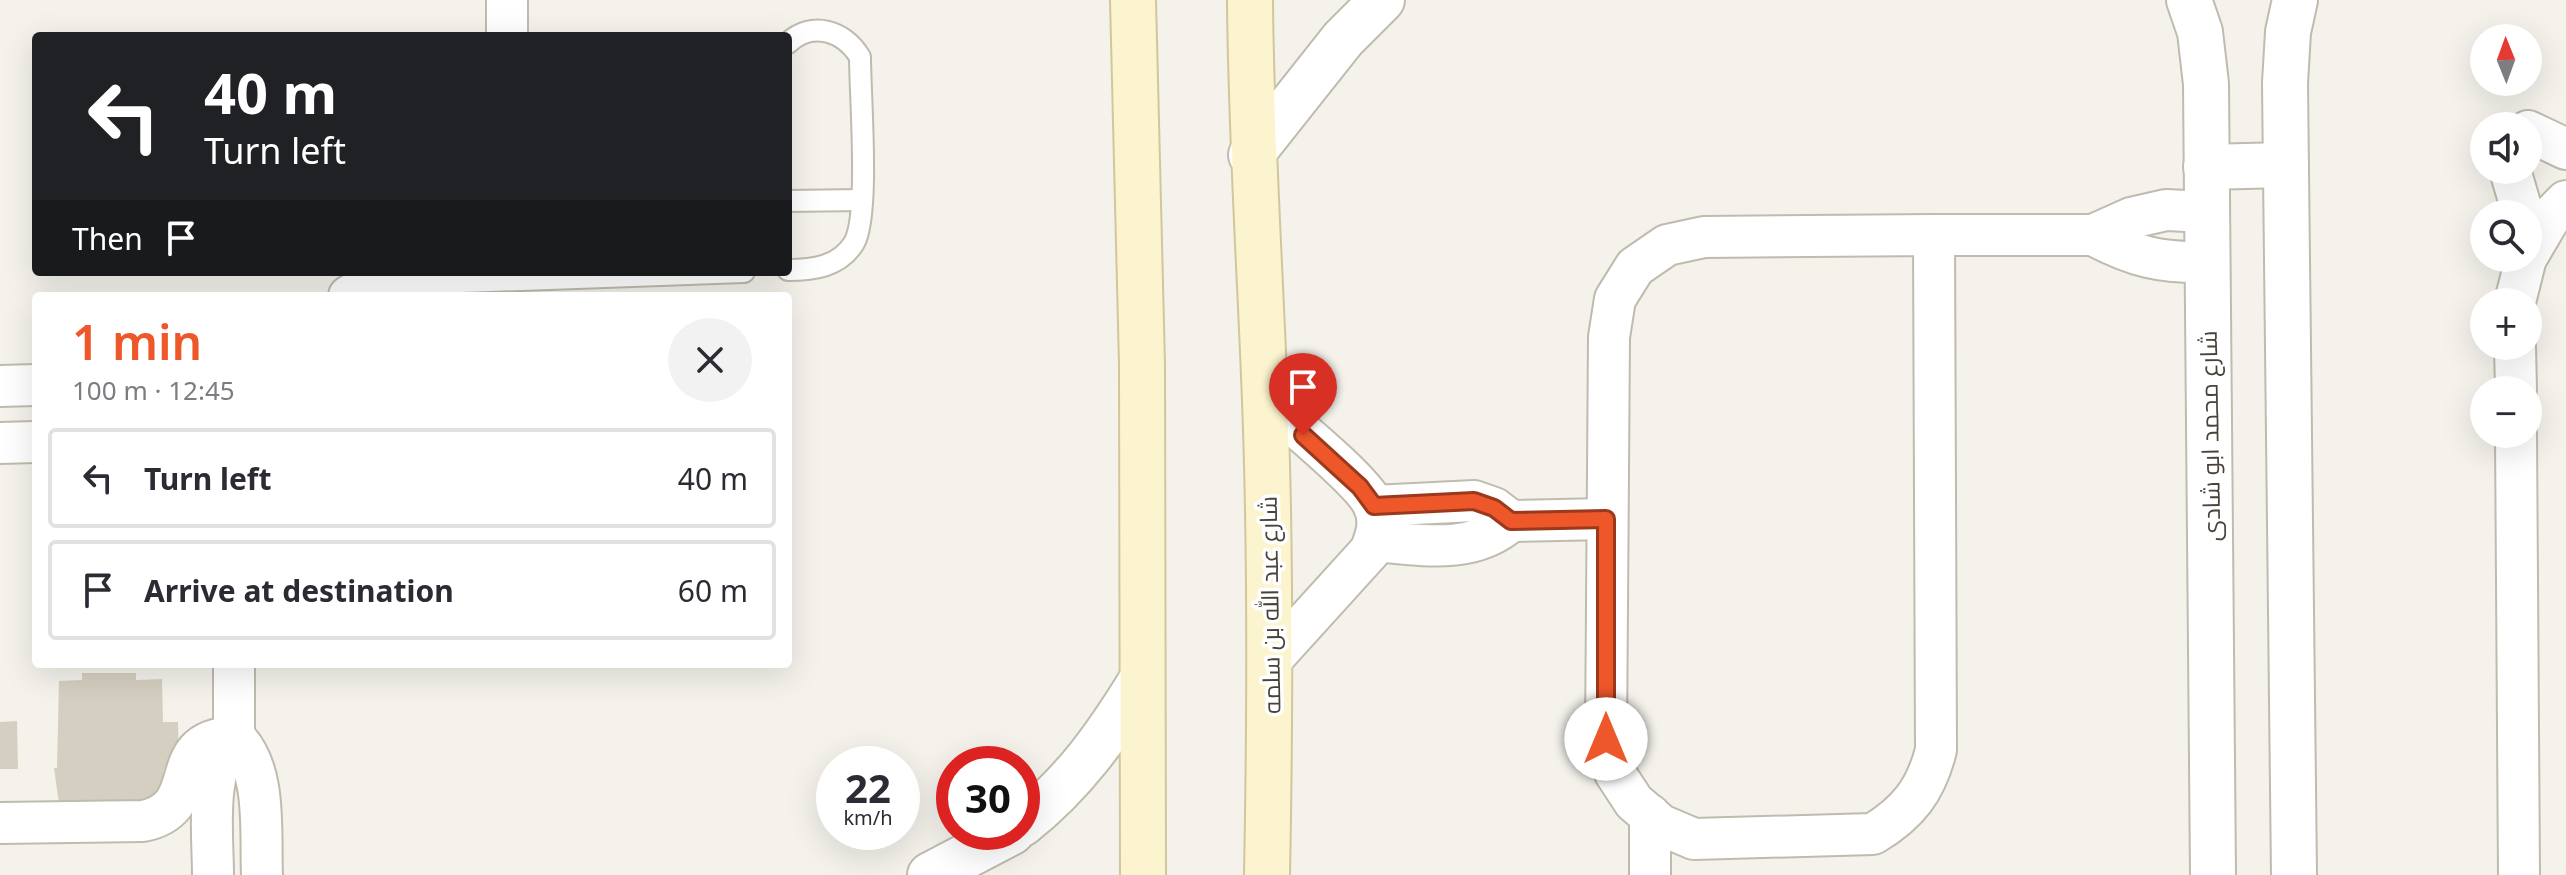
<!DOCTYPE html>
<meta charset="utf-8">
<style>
body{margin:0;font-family:"Noto Sans",Cairo,sans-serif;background:#f2f2f3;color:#2b2b33;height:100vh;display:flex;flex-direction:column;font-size:30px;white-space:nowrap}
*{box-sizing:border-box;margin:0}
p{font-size:26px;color:#7c7c81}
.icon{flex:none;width:44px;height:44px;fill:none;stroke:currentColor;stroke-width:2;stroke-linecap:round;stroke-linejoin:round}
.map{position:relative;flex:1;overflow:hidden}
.drawer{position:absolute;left:32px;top:292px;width:760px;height:376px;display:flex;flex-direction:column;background:#fff;border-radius:8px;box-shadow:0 8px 32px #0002}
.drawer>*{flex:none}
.hud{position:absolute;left:32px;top:32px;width:760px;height:244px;border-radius:8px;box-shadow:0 8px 32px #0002;background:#202124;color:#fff;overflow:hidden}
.needle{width:52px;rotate:359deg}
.fabs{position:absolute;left:2470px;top:24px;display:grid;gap:16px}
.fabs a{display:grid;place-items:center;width:72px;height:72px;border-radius:50%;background:#fff;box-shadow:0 8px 32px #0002;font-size:40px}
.speed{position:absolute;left:816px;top:746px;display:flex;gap:16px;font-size:40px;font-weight:700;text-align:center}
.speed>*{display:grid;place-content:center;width:104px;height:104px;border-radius:50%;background:#fff;box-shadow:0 8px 32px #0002;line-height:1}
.speed small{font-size:20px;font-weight:400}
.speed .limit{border:12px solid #d22;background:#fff;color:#111}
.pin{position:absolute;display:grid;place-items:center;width:68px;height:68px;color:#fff;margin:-82px -34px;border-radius:50% 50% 50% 0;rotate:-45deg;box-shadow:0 0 8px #0007}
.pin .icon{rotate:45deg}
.me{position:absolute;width:88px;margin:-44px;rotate:0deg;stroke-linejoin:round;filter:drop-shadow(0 0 6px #0008)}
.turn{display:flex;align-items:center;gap:28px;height:168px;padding:0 40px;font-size:36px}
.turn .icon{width:104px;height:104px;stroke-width:2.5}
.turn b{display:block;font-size:56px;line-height:68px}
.then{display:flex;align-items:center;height:76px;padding:0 40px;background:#0003;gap:16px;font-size:30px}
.round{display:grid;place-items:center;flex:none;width:84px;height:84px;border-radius:42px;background:#f2f2f3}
.overview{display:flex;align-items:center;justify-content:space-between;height:136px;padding:0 40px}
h1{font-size:48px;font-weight:600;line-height:60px;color:#ed5729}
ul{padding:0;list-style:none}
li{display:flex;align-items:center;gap:24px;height:100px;margin:0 16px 12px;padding:0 24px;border:4px solid #e1e1e2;border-radius:8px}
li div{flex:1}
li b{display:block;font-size:30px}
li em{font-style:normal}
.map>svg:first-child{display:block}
</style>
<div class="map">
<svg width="2566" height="875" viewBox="0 0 2566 875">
<rect width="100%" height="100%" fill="#f4f2eb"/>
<g fill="#d5cfc1">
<polygon points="82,673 136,673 136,680 162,679 163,722 178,722 179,769 164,769 160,801 59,804 54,768 57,768 59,681 82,680"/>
<polygon points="17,721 18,769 0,769 0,722"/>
</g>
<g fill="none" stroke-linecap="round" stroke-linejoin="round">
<defs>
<g id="service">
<path d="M 788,43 C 812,20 844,31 860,57 C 860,95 870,216 854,243 C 839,267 813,270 788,270"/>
<polyline points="788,201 861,200"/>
<polyline points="378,285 744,272"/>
</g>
<g id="minor">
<polyline points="507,0 507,36"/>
<polyline points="2528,131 2566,149"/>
<polyline points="2510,170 2523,214"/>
<path d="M 1934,235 L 1936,750 C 1926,790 1908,813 1873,834 L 1694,839 L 1661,825 L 1634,802 L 1615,773 L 1606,739 L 1609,337 L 1615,299 L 1635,267 L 1667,245 L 1704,237 Z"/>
<polyline points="1934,235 2093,235 2131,218 2166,210 2207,212"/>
<path d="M 2093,235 C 2135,257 2160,263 2207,262"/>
<polyline points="2528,255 2551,216 2566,201"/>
<polyline points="349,296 388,272"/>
<polyline points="2515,302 2526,258"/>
<polyline points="2515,346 2516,390"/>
<polyline points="0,386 36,385"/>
<path d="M 1265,400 C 1289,422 1361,479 1373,504 C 1381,520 1377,535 1370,551 L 1272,659"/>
<polyline points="2516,434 2519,875"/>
<polyline points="0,443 36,442"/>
<polyline points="1374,506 1474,501 1494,508 1511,521 1606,519"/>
<path d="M 1375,541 C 1422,545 1473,555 1511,521"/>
<path d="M 0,823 L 143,821 C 208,808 161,740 234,737 C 268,768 260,833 262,875"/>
<path d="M 213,875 C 213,834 204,770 234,737 L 234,664"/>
<polyline points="1650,875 1650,815"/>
</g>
<g id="tertiary">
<polyline points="2189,0 2200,32 2206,84 2213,875"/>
<polyline points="1251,155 1343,39 1382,0"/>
<polyline points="2206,167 2286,165"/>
<path d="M 1022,824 C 1074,783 1108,735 1142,679"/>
<polyline points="930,875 1012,832"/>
<polyline points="2294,875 2285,83 2288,32 2295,0"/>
</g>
<g id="secondary">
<polyline points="1133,0 1142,365 1143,875"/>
<path d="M 1250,0 C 1251,134 1260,267 1265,401 C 1271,559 1270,717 1267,875"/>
</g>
</defs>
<use href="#service" stroke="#bfbbae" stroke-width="24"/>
<use href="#minor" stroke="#bfbbae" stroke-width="44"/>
<use href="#tertiary" stroke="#bfbbae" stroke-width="48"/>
<use href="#secondary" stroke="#d1c79d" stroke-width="48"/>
<use href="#service" stroke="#fff" stroke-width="20"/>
<use href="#minor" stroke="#fff" stroke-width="40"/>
<use href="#tertiary" stroke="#fff" stroke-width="44"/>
<use href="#secondary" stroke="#fbf4ce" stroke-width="44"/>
</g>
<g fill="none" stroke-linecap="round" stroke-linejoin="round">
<defs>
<polyline id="route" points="1303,435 1360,487 1374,506 1474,501 1494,508 1511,521 1606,519 1606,739"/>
</defs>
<use href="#route" stroke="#9a391b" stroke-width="20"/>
<use href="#route" stroke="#ed5729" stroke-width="14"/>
</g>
<g text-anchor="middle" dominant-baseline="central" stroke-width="7" stroke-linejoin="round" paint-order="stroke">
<g font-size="24" fill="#484339" stroke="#fff">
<text transform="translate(2209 436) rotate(-91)">شارع محمد ابو شادى</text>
<text transform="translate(1269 605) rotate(-91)">شارع عبد الله بن سلمه</text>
</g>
</g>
</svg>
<div class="fabs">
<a><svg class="needle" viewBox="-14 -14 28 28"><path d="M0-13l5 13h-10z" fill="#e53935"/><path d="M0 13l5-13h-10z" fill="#7c7c81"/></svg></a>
<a><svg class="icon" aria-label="sound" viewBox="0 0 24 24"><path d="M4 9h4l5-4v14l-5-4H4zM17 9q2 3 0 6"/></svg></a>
<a><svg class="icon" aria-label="search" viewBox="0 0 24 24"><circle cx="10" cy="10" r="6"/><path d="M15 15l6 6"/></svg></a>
<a>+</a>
<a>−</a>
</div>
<div class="speed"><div>22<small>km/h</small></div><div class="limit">30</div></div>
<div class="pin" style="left:1303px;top:435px;background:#d93025"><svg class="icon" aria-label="arrive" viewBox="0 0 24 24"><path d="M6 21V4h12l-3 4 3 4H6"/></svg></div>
<svg class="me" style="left:1606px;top:739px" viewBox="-20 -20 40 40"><circle r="19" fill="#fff"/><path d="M0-13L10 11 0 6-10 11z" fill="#ed5729"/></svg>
<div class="hud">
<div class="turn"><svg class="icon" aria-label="left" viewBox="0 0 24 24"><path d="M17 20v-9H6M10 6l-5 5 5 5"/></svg><div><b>40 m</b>Turn left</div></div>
<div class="then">Then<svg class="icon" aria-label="arrive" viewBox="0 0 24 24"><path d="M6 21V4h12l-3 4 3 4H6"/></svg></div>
</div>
<section class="drawer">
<div class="overview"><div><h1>1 min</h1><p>100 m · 12:45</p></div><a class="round"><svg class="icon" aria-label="close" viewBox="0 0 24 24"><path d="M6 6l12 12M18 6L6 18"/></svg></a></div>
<ul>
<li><svg class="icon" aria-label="left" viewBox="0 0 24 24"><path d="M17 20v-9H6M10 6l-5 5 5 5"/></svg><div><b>Turn left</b></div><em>40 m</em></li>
<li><svg class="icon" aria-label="arrive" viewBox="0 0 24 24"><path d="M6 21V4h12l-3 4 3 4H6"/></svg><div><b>Arrive at destination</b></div><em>60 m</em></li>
</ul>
</section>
</div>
